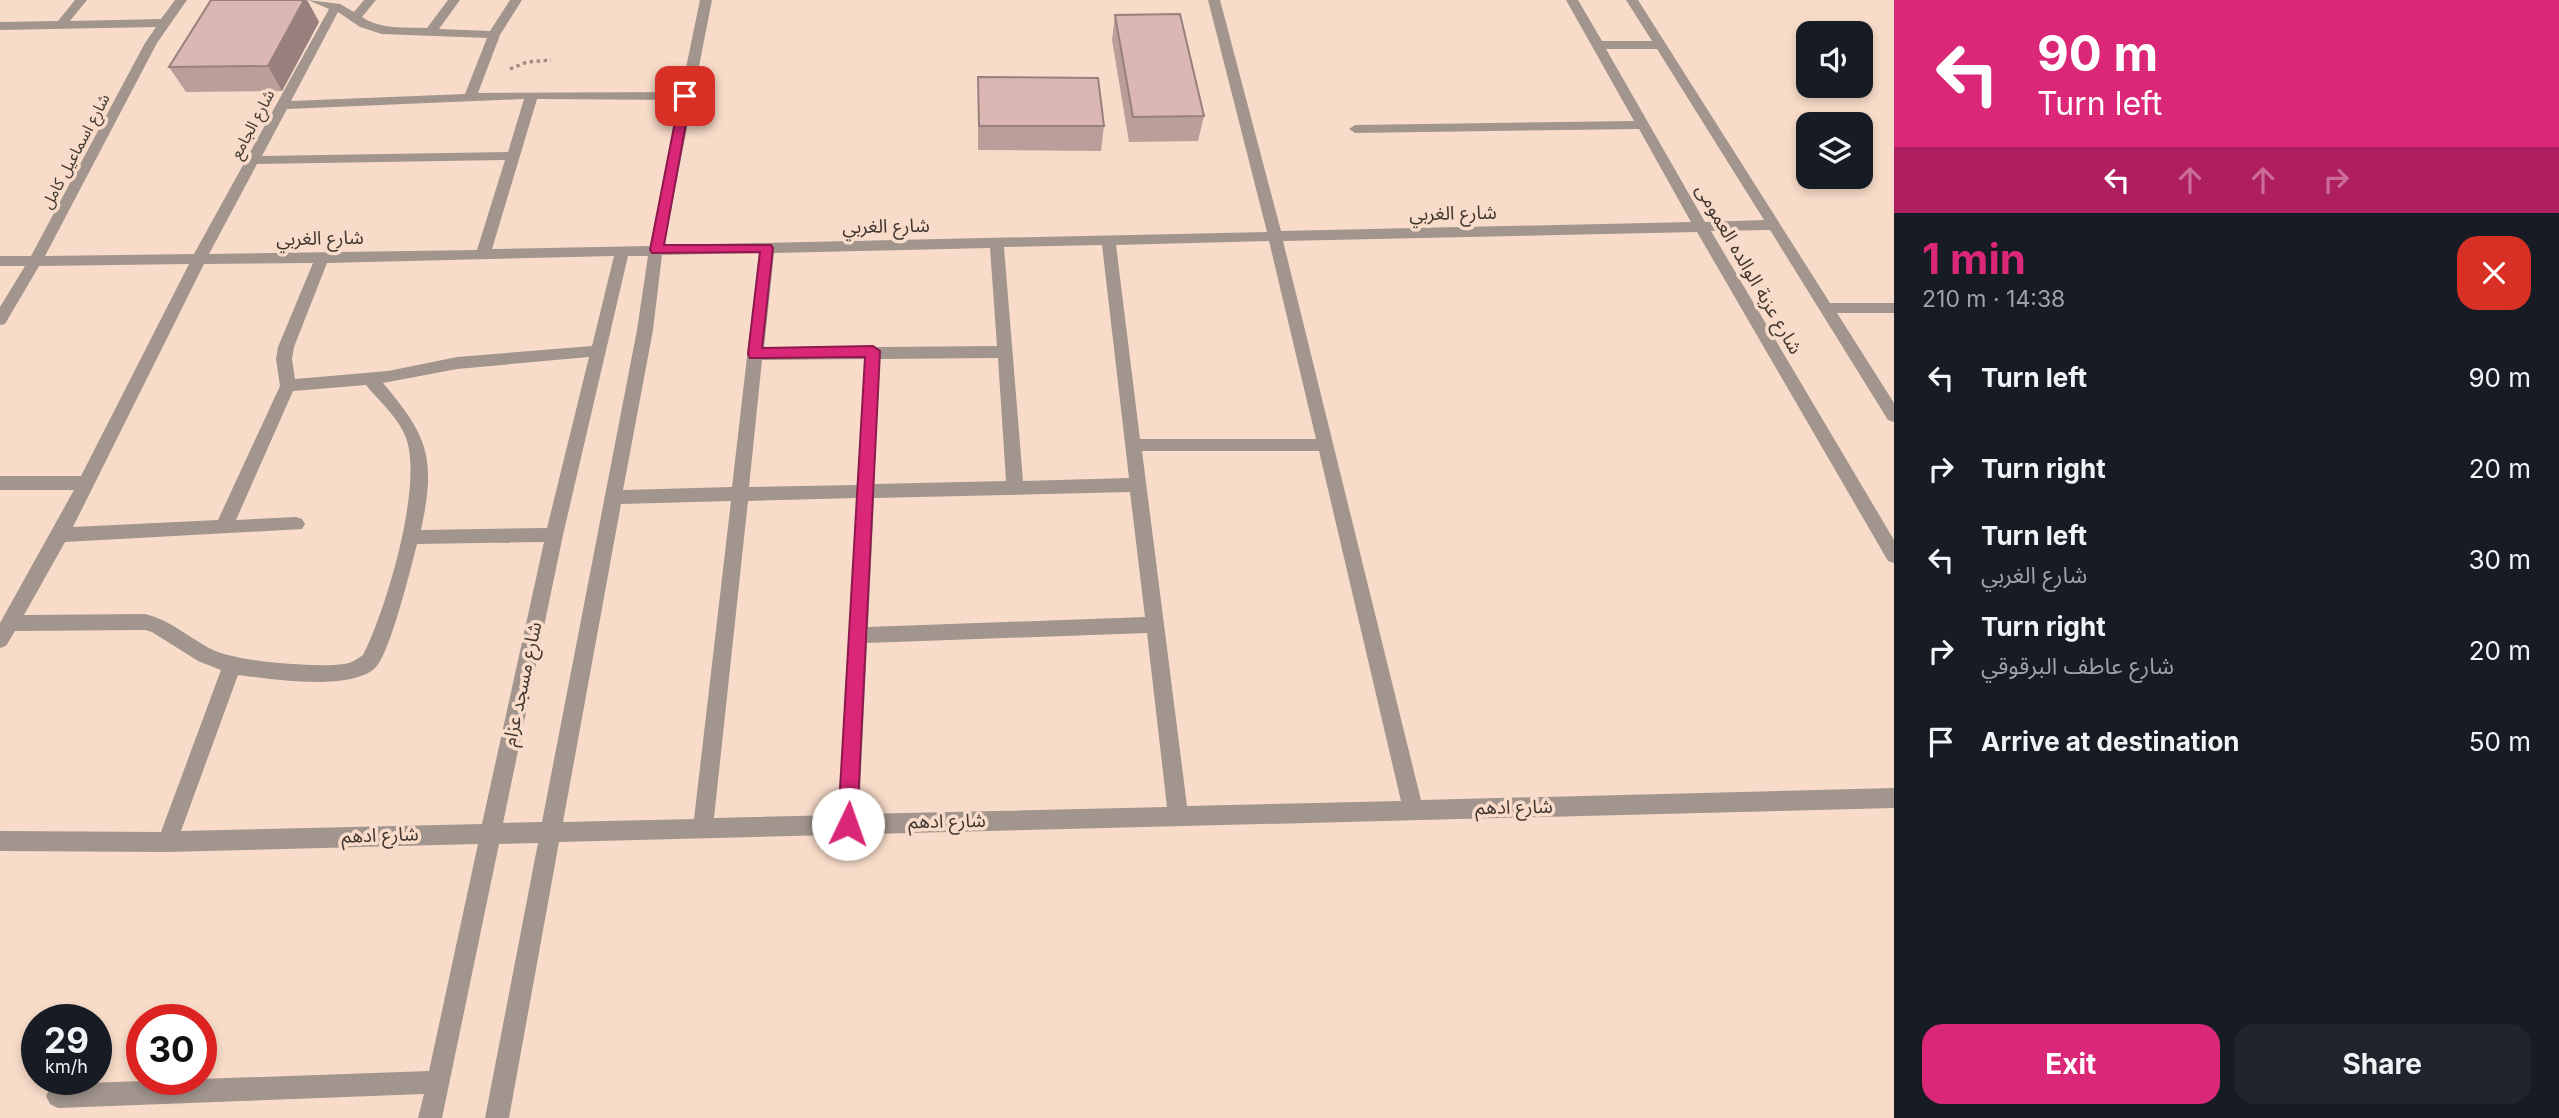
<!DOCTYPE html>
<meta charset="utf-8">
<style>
body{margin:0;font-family:Inter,"Noto Sans Arabic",sans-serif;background:#20242c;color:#f1f3f6;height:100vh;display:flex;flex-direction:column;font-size:26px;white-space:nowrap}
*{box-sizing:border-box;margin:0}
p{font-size:23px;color:#9ea1a6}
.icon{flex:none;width:38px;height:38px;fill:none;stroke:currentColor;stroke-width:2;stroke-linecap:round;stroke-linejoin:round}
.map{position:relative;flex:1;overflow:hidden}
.sheet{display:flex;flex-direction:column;background:#171b24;width:665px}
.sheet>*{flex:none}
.guide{background:#db2777;color:#fff;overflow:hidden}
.controls{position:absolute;left:1796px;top:21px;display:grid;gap:14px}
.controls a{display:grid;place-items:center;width:77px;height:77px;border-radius:14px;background:#171b24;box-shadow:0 4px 10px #0003;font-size:35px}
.speed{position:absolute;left:21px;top:1004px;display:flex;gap:14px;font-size:35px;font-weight:700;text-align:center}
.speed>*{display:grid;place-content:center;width:91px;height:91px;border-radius:50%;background:#171b24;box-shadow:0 4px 10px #0003;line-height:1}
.speed small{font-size:18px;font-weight:400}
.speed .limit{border:10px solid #d22;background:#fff;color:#111}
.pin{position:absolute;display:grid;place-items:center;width:60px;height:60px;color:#fff;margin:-30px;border-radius:14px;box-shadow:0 4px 10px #0006}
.me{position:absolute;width:77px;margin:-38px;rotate:3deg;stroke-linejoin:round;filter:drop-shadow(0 0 5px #0008)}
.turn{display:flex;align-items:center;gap:24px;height:147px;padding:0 28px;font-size:32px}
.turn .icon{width:91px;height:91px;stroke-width:2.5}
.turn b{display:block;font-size:49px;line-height:60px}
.lanes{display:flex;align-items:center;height:66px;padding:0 28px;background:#0003;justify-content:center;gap:35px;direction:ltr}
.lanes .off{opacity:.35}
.round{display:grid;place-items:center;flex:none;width:74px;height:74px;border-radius:21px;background:#20242c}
.head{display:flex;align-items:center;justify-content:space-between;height:119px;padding:0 28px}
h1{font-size:42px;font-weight:700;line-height:52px;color:#db2777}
.primary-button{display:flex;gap:14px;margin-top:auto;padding:14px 28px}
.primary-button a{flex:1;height:80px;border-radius:21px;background:#db2777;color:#fff;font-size:28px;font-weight:700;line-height:80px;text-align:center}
.primary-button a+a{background:#20242c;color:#f1f3f6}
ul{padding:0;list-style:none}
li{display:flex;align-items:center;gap:21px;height:91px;padding:0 28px}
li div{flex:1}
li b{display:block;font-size:26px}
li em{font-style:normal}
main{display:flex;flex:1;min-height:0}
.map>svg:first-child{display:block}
</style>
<main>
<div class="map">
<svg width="1894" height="1118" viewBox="0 0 1894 1118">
<rect width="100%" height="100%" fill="#f8dcc9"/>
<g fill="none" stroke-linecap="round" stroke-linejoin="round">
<polyline stroke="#a28e80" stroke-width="3.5" stroke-dasharray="3.5 3.5" stroke-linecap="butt" points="510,69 527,62 551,60"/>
<path fill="#a1958d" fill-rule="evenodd" d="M 75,0 L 87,0 L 70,21 L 161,19 L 175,0 L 187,0 L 157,43 L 45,256 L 194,254 L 329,9 L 308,0 L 340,4 L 354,12 L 364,0 L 376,0 L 362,17 C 381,30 405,27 427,28 L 448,0 L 460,0 L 439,29 L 490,31 L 510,0 L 522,0 L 500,35 L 478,93 L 681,92 L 700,0 L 712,0 L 664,245 L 1267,232 L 1208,0 L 1220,0 L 1281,231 L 1691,222 L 1639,129 L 1355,133 L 1349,129 L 1355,125 L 1634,121 L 1566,0 L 1578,0 L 1602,41 L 1652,41 L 1626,0 L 1638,0 L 1830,303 L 1894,303 L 1894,313 L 1837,313 L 1894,403 L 1894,422 L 1888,420 L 1770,230 L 1711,231 L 1894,540 L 1894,563 L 1888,561 L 1697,232 L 1283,241 L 1421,800 L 1894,788 L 1894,808 L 559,842 L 509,1118 L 485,1118 L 538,843 L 499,844 L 442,1118 L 418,1118 L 424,1094 L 58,1108 L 50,1104 L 46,1096 L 50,1088 L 58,1084 L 429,1071 L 478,844 L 167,852 L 0,851 L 0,831 L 161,832 L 221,670 L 198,661 L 152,632 L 145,630 L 15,631 L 6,646 L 0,648 L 0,623 L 74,490 L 0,490 L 0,476 L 81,476 L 189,264 L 39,266 L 5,324 L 0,325 L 0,307 L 25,266 L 0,266 L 0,256 L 31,256 L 145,43 L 156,27 L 0,30 L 0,22 L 58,21 ZM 338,12 L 360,27 L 382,34 L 487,38 L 465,94 L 291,101 ZM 1606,49 L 1657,49 L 1764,220 L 1705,222 ZM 524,99 L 508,152 L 262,156 L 287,109 ZM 537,99 L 680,100 L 650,246 L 492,249 ZM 505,160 L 477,250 L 209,254 L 257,164 ZM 1269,241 L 1316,439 L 1140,439 L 1116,245 ZM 1102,245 L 1129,478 L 1023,481 L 1004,247 ZM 990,248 L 997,346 L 764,348 L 774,253 ZM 759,253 L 732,487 L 623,490 L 653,330 L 662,255 ZM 614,256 L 592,346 L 457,357 L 388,371 L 295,379 L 292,359 L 294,347 L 327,263 ZM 628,256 L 648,256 L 637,330 L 542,822 L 503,823 L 563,535 ZM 313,263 L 278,347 L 276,359 L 280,386 L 218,520 L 73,527 L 204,264 ZM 589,357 L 547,528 L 421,530 C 436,459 429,437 383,383 L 457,369 ZM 998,358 L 1006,481 L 874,484 L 880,359 ZM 865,359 L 858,485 L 749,487 L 762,360 ZM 366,385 C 380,402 401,420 407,441 C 422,489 386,610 363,655 C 357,659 352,663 344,664 C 316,668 236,662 211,649 C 188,637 170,620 145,614 L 24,615 L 65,542 L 302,529 L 305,524 L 302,519 L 296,517 L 236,520 L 293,391 ZM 1142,451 L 1319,451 L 1401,801 L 1187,806 ZM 1130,492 L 1145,617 L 868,627 L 874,498 ZM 857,498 L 838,815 L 714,818 L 748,501 ZM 731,501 L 694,819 L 563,822 L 621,504 ZM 544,542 L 482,824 L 181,831 L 238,675 C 270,679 352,692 376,667 C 390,653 411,568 417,544 ZM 1147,633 L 1167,807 L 859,814 L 867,643 Z"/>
</g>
<g fill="#bb9d99">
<polygon points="211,0 307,0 319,22 282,91 186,92 169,67"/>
<polygon points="1115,15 1204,116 1198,141 1129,142 1112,40"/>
<polygon points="978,77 1104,126 1101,151 978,150"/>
</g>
<polygon fill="#99807d" points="304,0 307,0 319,22 282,91 268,66"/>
<g fill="#dab7b2" stroke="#99807d" stroke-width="2">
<polygon points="211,0 304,0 268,66 169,67"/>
<polygon points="1180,14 1204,116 1133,117 1115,15"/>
<polygon points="978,77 1098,78 1104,126 979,126"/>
</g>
<polygon fill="#db2777" stroke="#8e194d" stroke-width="2" points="685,93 691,96 664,245 771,245 773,248 762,348 873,346 880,351 857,824 854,830 848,833 841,830 838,824 865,357 750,358 748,354 760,252 652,253 650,250 680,96"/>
<g text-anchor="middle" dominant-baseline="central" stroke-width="7" stroke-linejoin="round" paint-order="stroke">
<g font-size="16" fill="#41362f" stroke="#f8dcc9">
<text transform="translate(252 124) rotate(-62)">شارع الجامع</text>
<text transform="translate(75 151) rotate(-62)">شارع اسماعيل كامل</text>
</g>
<g font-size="19" fill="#41362f" stroke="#f8dcc9">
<text transform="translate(1453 213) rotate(-1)">شارع الغربي</text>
<text transform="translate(886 226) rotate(-1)">شارع الغربي</text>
<text transform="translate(320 238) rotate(-1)">شارع الغربي</text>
<text transform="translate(1749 269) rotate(60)">شارع عزبة الوالده العمومى</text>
<text transform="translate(522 684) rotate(-78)">شارع مسجد عزام</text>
<text transform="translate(1514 807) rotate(-1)">شارع ادهم</text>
<text transform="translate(947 821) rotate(-1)">شارع ادهم</text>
<text transform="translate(380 835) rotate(-2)">شارع ادهم</text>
</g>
</g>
</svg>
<div class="controls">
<a><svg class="icon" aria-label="sound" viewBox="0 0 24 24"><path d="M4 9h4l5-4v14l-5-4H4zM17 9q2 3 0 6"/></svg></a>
<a><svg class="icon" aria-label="layers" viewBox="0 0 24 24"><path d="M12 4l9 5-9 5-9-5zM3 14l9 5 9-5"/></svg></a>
</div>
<div class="speed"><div>29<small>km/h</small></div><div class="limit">30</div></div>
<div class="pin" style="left:685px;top:96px;background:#d93025"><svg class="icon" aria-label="arrive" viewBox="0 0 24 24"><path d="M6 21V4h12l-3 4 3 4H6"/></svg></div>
<svg class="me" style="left:848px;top:824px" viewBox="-20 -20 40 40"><circle r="19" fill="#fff"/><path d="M0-13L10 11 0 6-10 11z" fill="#db2777"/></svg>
</div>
<section class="sheet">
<div class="guide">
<div class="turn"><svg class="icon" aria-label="left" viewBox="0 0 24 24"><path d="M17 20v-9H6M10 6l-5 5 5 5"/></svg><div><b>90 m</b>Turn left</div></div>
<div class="lanes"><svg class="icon" aria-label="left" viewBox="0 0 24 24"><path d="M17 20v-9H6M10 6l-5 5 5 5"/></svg><svg class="icon off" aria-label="ahead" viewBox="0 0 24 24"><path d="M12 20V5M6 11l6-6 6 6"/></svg><svg class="icon off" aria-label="ahead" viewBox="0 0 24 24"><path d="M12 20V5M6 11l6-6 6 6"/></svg><svg class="icon off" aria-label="right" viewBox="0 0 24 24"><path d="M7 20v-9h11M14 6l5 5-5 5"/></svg></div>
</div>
<div class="head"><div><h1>1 min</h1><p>210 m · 14:38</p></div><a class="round" style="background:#d93025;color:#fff"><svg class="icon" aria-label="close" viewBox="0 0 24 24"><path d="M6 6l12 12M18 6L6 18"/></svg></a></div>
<ul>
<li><svg class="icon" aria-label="left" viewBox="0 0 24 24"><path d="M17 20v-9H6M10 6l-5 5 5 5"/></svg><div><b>Turn left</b></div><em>90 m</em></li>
<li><svg class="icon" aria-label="right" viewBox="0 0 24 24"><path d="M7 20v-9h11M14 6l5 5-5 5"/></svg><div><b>Turn right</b></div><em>20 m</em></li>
<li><svg class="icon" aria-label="left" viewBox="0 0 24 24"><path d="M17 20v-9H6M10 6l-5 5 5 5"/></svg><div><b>Turn left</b><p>شارع الغربي</p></div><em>30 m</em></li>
<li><svg class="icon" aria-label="right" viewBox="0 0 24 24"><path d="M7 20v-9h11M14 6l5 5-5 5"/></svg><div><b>Turn right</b><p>شارع عاطف البرقوقي</p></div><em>20 m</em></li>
<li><svg class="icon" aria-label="arrive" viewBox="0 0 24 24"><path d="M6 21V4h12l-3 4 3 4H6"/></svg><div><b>Arrive at destination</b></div><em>50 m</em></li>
</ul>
<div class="primary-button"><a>Exit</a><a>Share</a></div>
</section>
</main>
